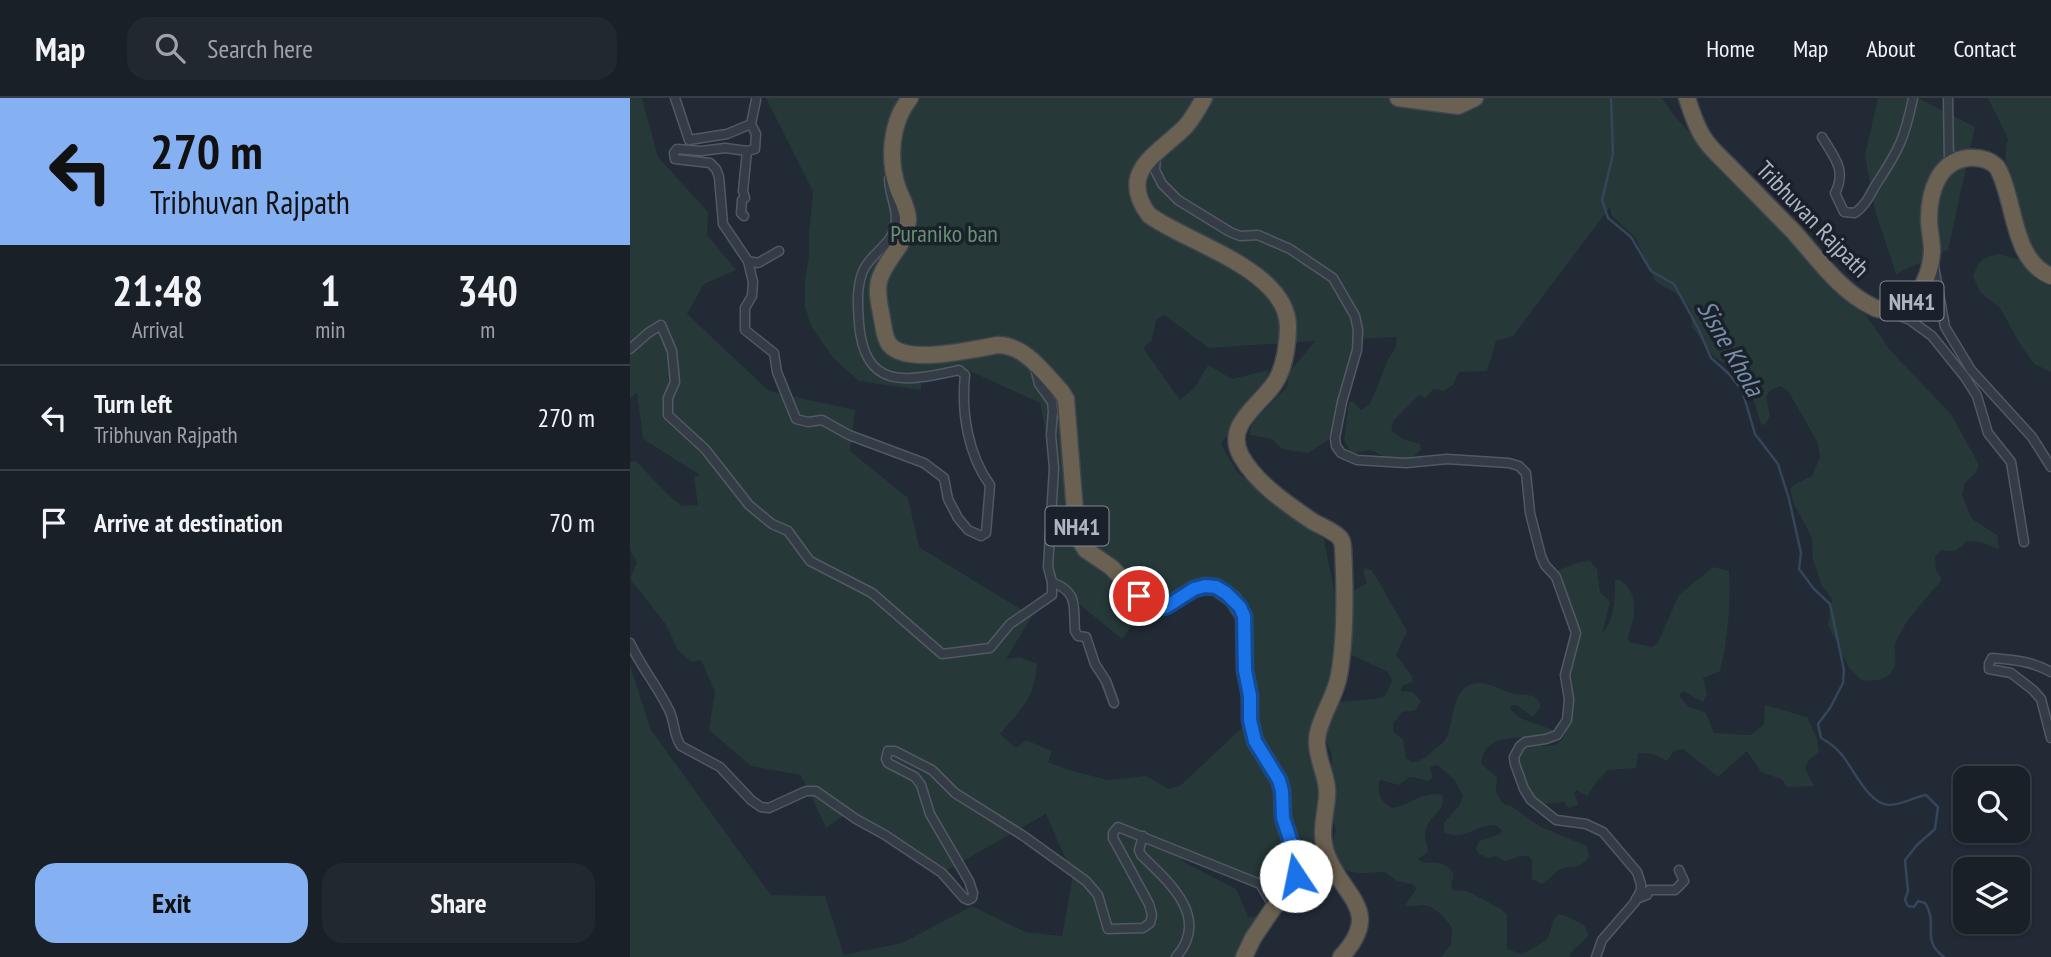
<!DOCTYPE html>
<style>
body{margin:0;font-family:"PT Sans Narrow",sans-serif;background:#222830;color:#f1f3f6;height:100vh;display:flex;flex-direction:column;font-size:26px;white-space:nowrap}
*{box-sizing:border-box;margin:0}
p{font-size:23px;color:#9fa3a8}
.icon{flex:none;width:38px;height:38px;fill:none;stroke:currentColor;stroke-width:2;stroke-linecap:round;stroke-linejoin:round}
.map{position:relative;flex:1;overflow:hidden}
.side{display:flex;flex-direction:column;background:#192028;width:630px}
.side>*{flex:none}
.banner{background:#85b0f1;color:#111;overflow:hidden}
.buttons{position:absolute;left:1323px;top:668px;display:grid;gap:14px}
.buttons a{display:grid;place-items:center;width:77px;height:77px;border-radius:14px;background:#192028;box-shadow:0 2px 5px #0004,0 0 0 2px #373e45;font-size:35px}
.pin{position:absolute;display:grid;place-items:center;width:60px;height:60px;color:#fff;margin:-30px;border:4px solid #fff;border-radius:50%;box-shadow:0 2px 7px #0007}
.me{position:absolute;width:77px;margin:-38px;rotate:349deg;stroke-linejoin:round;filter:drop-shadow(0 0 5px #0008)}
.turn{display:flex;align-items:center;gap:24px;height:147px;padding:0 35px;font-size:32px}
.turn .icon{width:91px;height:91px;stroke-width:2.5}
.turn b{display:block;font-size:49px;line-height:60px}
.eta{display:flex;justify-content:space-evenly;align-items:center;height:119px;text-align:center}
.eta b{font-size:42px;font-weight:700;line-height:49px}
.cta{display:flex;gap:14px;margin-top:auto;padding:14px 35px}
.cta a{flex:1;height:80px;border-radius:21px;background:#85b0f1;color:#111;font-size:28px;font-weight:700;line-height:80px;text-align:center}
.cta a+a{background:#222830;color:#f1f3f6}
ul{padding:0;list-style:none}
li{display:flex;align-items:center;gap:21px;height:105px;padding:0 35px;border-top:2px solid #373e45}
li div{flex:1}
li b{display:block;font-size:26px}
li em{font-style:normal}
header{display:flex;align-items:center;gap:42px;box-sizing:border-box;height:98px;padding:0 35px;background:#192028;border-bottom:2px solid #373e45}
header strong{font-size:33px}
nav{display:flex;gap:38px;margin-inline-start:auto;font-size:24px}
.search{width:490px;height:63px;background:#222830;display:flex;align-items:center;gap:18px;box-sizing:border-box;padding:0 24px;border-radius:21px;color:#9fa3a8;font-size:26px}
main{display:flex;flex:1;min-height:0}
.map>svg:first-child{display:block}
</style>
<header>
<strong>Map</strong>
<div class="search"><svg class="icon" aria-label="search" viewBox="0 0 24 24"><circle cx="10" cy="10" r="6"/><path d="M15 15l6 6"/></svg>Search here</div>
<nav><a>Home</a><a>Map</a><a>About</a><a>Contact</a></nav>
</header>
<main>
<section class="side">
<div class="banner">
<div class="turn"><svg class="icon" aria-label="left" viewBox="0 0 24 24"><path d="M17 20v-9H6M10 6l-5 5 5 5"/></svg><div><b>270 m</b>Tribhuvan Rajpath</div></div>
</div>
<div class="eta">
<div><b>21:48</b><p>Arrival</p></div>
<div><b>1</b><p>min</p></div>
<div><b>340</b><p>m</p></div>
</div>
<ul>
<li><svg class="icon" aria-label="left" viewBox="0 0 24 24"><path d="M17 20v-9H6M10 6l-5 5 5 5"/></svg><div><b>Turn left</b><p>Tribhuvan Rajpath</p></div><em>270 m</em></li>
<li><svg class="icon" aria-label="arrive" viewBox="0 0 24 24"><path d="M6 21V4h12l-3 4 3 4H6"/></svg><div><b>Arrive at destination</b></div><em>70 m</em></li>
</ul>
<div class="cta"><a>Exit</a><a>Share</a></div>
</section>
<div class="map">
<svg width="1421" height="859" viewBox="0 0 1421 859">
<rect width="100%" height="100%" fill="#212a35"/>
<g fill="#263838" fill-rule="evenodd">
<path d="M 0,0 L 12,0 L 28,59 L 78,114 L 77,137 L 106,172 L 74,186 L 57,216 L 139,293 L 225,312 L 220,353 L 278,400 L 289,449 L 402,518 L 376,561 L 390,559 L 407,566 C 404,602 392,610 370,636 L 386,650 L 396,642 L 422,653 L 418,664 L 439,672 L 478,682 L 516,678 L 539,691 L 550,688 L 620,622 L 614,518 L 586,489 L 536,508 L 518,504 L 492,541 L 422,484 L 424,377 L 410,305 L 331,269 L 291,276 L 291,292 L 229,283 L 204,261 L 181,228 L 175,209 L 175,182 L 179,158 L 179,133 L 183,93 L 136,0 L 1032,0 L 1045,19 L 1129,106 L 1210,197 L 1236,217 L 1260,252 L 1321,316 L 1349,367 L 1346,374 L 1335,385 L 1332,397 L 1342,421 L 1367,437 L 1369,451 L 1350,444 L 1336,443 C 1328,454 1323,454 1311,452 L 1305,459 L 1306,472 L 1312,482 C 1296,501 1276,520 1266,544 C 1262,554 1270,565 1261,575 C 1253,584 1241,583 1231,582 L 1219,570 L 1198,527 L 1202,501 L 1192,488 L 1183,461 L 1182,440 L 1164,406 L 1160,392 L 1163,387 L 1182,378 L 1190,359 L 1188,345 L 1158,293 L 1150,288 L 1141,292 L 1136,298 L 1140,318 L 1135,327 L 1131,326 L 1117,281 L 1083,258 L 1062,229 L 1061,211 L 1047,196 L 1025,183 L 1005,139 L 981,117 L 980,109 L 883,238 L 866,243 L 857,273 L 829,274 L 823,287 L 814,293 L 803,291 L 796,300 L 789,297 L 764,322 L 761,332 L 773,341 L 790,346 L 791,351 L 783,359 L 775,362 L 755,359 L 740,352 L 725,355 L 720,353 L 714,342 L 719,303 L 724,304 L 731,312 L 740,306 L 758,261 L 765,251 L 767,239 L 724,241 C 718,274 704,306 701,340 L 678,355 L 652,351 L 642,341 L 620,337 L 621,329 L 626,321 L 657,289 L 659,275 L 685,243 L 579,250 L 534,217 L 526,222 L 522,242 L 513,250 L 550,302 L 566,288 L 578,267 L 602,281 L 639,272 L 634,288 L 591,346 L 608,375 L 694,441 L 706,502 L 737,485 L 733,475 L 735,470 L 741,472 L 746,479 L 777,533 L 766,557 L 783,579 L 782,584 L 772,588 L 771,593 L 782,594 L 791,603 L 786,612 L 772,614 L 763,626 L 763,633 L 773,642 L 776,660 L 783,664 C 794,662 797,658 805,651 C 809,647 814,645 816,640 C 826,621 819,586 850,585 C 862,585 874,594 886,596 C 899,598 907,594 911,609 L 903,619 L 886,607 L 882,607 L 880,611 L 890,620 L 926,633 L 925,636 C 901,643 854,630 851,666 L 867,679 L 866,694 L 872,705 L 884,710 L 909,728 L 957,748 L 959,759 C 947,774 940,766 929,772 C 921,777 919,783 911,786 L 902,781 L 902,763 L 898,758 L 890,758 L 875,763 L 866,758 L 859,760 L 849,756 L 846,751 L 849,743 L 870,736 L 872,732 L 865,727 C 847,726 833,744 814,734 L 814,725 L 829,708 L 833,698 L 824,681 L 807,667 L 800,669 L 803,679 L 799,683 L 780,679 L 769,687 L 750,682 C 746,695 751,705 763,710 C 779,707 795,692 812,697 C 817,714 800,716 796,731 C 793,739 798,746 798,754 L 788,761 L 794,765 C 807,764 816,764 824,776 L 821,787 L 823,792 L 837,793 L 871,811 L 877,817 L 877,851 L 892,856 C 897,853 915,844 917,841 C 923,832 919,823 930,816 C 937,818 948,824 955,828 L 958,836 C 955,846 943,848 939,859 L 811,859 L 821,846 L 822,830 C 816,821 805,808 793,807 C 786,807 783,810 775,807 L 787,790 L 782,786 L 767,783 L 755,774 C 722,775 713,781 701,747 L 706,733 L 704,726 L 700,725 L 702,657 L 693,634 L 710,604 L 751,600 L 756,597 L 762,582 L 758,574 L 705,549 L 686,661 L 689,693 L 685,743 L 689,763 C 668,797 640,825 620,859 L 0,859 L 0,568 L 21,632 L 141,797 L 195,798 L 214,857 L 272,845 L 342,808 L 395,834 L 432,838 L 443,777 L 416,716 L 312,775 L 217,715 L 196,730 L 171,677 L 121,668 L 79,632 L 85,594 L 71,562 L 61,564 L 48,552 L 35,525 L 0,481 L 7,465 L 0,451 L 0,364 L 6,363 L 37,396 L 52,408 L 68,407 L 64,379 L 70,377 L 13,341 L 7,295 L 0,300 ZM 559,756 L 629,781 L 656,808 L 619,820 L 606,791 L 552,763 Z"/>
<polygon points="1248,0 1288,0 1345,29 1318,152 1266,176 1245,113 1235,57"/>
<path d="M 1358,0 L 1421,0 L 1421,172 C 1416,167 1410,162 1406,156 C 1391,135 1369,66 1378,41 Z"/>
<path d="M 1369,156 L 1391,162 L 1405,181 L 1421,189 L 1421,274 L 1404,266 L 1390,246 L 1370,210 L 1350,194 L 1343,179 C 1348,163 1353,159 1369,156 Z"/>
<path d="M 960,463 L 967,471 L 970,494 L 980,504 L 972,536 C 985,520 985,502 985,483 L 989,481 C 1011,497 1005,517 998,540 L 999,544 L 1022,549 L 1027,546 L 1049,497 L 1083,469 L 1099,473 C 1101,507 1098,540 1090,573 L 1073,580 L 1077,596 L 1073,604 L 1053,593 L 1049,598 L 1058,608 L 1076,615 L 1084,635 L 1121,637 L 1134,626 L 1135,607 L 1177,619 L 1187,641 L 1189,654 L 1178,663 L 1175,670 L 1184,688 L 1157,689 L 1151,681 L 1131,674 L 1117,653 L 1088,679 L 1053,651 L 1044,653 L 1037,663 L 1023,656 L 1008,655 L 1006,670 L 978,672 L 967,683 L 957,698 L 946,692 L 944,696 L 949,707 L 938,710 L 934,704 L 915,706 L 908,704 C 901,696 883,666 888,655 C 890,652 893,649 896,646 C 904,647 916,649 924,647 C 929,646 933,641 935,636 C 950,611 938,598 940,572 C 940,560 947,547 951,536 L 932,488 L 933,480 L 927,473 L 949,464 Z"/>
</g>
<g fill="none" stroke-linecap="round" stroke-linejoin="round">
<path stroke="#35455c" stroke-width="2.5" d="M 981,0 L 983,56 L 972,102 L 978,120 L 1001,139 L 1021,173 L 1044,186 L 1068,230 L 1081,260 L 1098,275 L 1112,292 L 1125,336 L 1148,366 L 1159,401 L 1171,455 L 1169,471 L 1184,491 L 1200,506 L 1214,572 L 1213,585 L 1200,610 L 1188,626 L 1191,640 C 1200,645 1206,649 1212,657 C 1223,670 1239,707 1259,707 C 1272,707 1284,699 1296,697 L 1308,709 L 1305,731 L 1287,747 L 1275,762 L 1278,793 L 1275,802 L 1278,808 L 1284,809 L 1288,803 L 1295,805 C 1309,826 1290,842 1314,859"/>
<defs>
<g id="street">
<polyline points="45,0 59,42 97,36 121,26"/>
<polyline points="1318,0 1319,65"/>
<path d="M 126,2 L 121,26 L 126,36 L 125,51 L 117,53 L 95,50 L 71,53 L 47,51 L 44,55 L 45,61 L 80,65 L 86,71 L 89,79 L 93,126 L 118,163 L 123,184 L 122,198 L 115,210 L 115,232 L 144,255 L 147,274 L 166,321 L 178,324 L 192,322 L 219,337 L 294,365 L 314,380 L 318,401 L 328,420 L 338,432 L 351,438 L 356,435 L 360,387 C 338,357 331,314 335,277 L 329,272 C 278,283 235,294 229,226 C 228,208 226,190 233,173 C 240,156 261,147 265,129 C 269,113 259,97 259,81"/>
<path d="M 1192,39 C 1204,59 1217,72 1205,95 L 1214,114 L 1225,115 C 1238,105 1239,97 1247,85 C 1269,52 1275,39 1283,0"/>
<polyline points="526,59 525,72 532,86 548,102 600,134 610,138 628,137 660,151 703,180 725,218 728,232 727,252 712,304 705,340 706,348 711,355 727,362 776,365 817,361 879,365 889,368 896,375 900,415 911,458 915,467 926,479 946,535 935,577 939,601 937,622 927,637 916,641 895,644 890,648 884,659 885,666 894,691 901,702 926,722 956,726 973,734 1007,774 1011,786 1011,792 1005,804 972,842 966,859"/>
<polyline points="114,118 111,115 112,102 115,100 113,93 117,53"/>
<polyline points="118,163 128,165 149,153"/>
<polyline points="1304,168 1315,229 1341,272 1402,339 1421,369"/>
<polyline points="1263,215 1280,222 1302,238 1335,279 1347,298 1358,335 1381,364 1394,444"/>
<polyline points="0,251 18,235 31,227 42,253 45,284 38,300 38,317 75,351 119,407 142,426 158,433 180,463 242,495 312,556 360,550 380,526 422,497 422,484 418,469 424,370 421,337 423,313 422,304 409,286 405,270"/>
<path d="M 422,484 C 449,495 443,507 445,533 L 448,538 L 456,539 L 465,566 L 476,583 L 484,605"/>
<path d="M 0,545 C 11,569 28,589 39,612 C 45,623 43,637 51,648 L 90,669 L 121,702 L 131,709 L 139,710 L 176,693 L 186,693 L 226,721 L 255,737 L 312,775 L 334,800 L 338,802 L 342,800 L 343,795 L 339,783 L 300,716 L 291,687 L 285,679 L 258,665 L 256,661 L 258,653 L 265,653 L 302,672 L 325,695 L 395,739 L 456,783 L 468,797 L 478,831 L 513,830 L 520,825 L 522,817 L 519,806 L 483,740 L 483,735 L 488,729 L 630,786 L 644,809"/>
<path d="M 1421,574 C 1401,563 1385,562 1362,560 L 1359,566 L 1359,571 L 1381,575 L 1403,592 L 1411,601 L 1421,640"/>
<path d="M 513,738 L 509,752 L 511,757 C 539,784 581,820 546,859"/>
<polyline points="1006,801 1017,797 1019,792 1045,792 1054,783 1049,772"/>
</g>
<g id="highway">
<path d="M 280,0 C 260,25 258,62 268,91 C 272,101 278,111 278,121 C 277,148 255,160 249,183 C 246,196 250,208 252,221 C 254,229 254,239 259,246 C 276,268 344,251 368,247 C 395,247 414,275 431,293 L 436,301 L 447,438 L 456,452 L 481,469 L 509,498 L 518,504 L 527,508 L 536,508 L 564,491 L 575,488 L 586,489 L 603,501 L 614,518 L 615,572 L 620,598 L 620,622 L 625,643 L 649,682 L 652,693 L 653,720 L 666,760 L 666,778 L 663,789 L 644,809 L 623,840 L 614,859"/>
<path d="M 574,0 C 569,9 563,20 556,28 C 530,55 486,73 519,117 C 557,145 658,172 658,229 C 658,244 655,264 649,277 C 638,304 592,323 611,358 C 626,385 657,406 682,423 C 690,428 702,432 709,439 C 713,443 712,444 713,449 C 715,488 716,539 709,577 C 706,598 688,622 687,642 C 686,662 699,679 697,699 C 695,720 689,737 697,757 C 713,800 754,812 711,859"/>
<polyline points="768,0 828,8 845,0"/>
<path d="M 1057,0 C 1061,13 1066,28 1073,39 C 1081,52 1092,60 1102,71 C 1122,91 1142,112 1162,132 C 1187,159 1208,192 1243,209 C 1250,213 1261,212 1269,210 C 1290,203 1301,174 1302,153 C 1302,142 1299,132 1299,121 C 1299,95 1308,63 1338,60 C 1349,59 1359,61 1367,69 C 1386,102 1381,162 1421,178"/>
</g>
</defs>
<use href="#street" stroke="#525964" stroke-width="11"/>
<use href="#highway" stroke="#3f4650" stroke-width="19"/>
<use href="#street" stroke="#343c46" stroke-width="8"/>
<use href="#highway" stroke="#6b6152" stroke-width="16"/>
</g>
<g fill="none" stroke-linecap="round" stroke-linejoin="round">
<defs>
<polyline id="route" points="509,498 527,508 536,509 564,491 575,488 586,489 596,495 610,509 614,518 615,572 620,598 620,622 625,643 649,682 652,693 653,720 666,760 666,778"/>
</defs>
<use href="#route" stroke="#114b97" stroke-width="18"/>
<use href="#route" stroke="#1a73e8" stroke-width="12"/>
</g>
<g text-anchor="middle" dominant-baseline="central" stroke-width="7" stroke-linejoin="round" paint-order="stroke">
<g fill="#1a212a" stroke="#828995" stroke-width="2">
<rect x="1250.5" y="183.5" width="63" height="39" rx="5"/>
<rect x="415.5" y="408.5" width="63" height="39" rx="5"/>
</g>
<g font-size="23" font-weight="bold" fill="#aeb6c3">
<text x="1282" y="203">NH41</text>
<text x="447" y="428">NH41</text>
</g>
<g font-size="24" fill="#aeb6c3" stroke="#1a212a">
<text transform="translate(1183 121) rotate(46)">Tribhuvan Rajpath</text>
</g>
<g font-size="24" fill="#689171" stroke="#1a212a">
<text x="314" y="135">Puraniko ban</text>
</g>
<g font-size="26" font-style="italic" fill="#788eaa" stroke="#1a212a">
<text transform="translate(1101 250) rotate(60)">Sisne Khola</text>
</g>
</g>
</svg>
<div class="buttons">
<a><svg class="icon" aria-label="search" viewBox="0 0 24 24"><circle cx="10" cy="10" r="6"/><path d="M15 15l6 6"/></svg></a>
<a><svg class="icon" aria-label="layers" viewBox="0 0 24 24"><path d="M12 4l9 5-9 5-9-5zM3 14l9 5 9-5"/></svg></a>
</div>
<div class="pin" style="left:509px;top:498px;background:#d93025"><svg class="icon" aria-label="arrive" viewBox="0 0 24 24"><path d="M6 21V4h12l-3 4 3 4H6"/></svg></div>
<svg class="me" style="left:666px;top:778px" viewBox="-20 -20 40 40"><circle r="19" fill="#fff"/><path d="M0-13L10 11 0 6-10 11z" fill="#1a73e8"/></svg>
</div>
</main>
